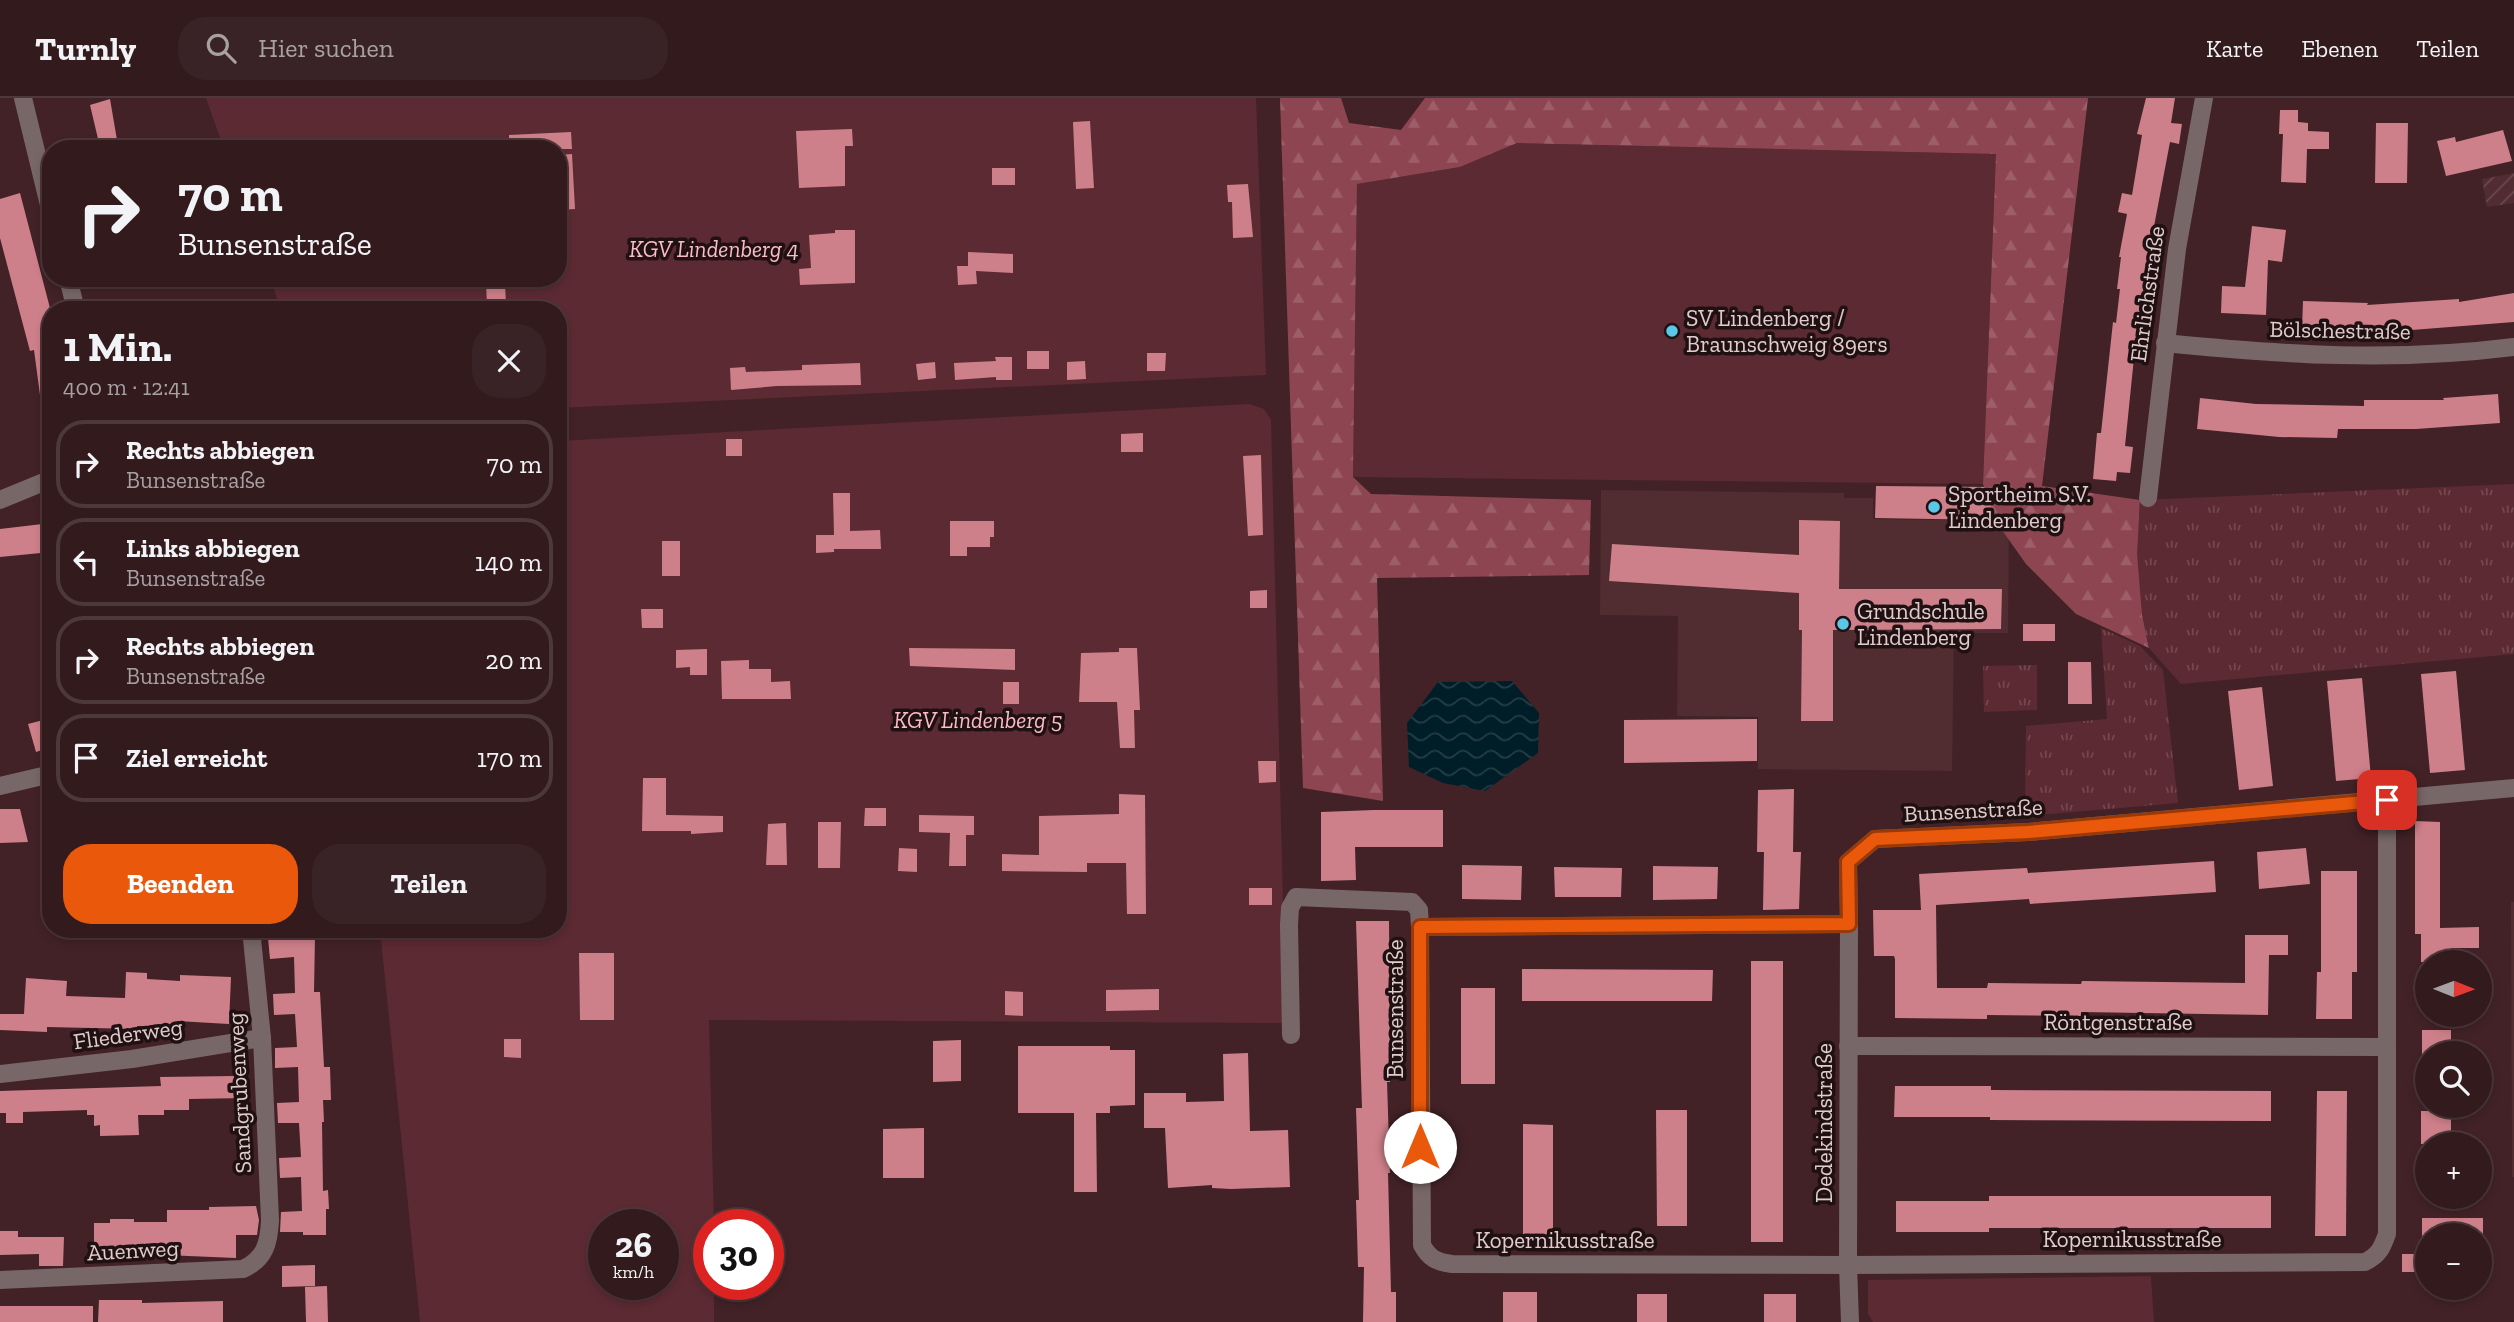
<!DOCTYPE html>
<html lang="de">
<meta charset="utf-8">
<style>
body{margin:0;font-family:"Zilla Slab",serif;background:#3a2326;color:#f1f3f6;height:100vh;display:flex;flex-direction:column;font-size:26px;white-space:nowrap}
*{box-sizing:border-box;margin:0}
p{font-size:23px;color:#a8a1a4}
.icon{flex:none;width:38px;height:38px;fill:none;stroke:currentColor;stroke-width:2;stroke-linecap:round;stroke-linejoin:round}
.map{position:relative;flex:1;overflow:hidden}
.details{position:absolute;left:42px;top:203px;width:525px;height:637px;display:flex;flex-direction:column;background:#321a1d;border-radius:28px;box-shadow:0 4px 10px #0003,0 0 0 2px #4d383b}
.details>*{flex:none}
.hud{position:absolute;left:42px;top:42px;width:525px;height:147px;border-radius:28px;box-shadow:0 4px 10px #0003,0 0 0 2px #4d383b;background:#321a1d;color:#f1f3f6;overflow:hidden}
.needle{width:46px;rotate:91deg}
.fabs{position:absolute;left:2415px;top:852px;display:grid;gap:14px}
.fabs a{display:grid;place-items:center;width:77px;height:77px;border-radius:50%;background:#321a1d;box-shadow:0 4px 10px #0003,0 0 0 2px #4d383b;font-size:35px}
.speed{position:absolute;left:588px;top:1111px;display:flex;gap:14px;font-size:35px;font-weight:700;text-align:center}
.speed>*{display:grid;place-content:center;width:91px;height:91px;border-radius:50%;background:#321a1d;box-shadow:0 4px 10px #0003,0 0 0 2px #4d383b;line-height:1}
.speed small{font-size:18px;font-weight:400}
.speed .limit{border:10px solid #d22;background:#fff;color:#111}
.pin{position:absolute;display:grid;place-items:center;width:60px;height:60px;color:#fff;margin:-30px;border-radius:14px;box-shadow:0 4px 10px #0006}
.me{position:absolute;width:77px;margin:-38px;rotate:0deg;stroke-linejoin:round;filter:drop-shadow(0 0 5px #0008)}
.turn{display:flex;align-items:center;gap:24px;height:147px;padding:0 21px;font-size:32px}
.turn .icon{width:91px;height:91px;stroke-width:2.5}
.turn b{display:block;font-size:49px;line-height:60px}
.round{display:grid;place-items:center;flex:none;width:74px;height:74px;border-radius:28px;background:#3a2326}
.headline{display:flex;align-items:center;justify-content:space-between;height:119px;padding:0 21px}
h1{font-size:42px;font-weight:700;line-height:52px}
.cta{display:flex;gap:14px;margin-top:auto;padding:14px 21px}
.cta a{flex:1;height:80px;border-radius:28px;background:#ea580c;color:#fff;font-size:28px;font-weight:700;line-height:80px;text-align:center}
.cta a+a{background:#3a2326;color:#f1f3f6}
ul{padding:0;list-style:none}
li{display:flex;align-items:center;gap:21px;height:88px;margin:0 14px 10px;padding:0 7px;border:4px solid #4d383b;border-radius:28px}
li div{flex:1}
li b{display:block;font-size:26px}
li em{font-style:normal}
header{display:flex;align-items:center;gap:42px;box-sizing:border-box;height:98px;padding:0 35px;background:#321a1d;border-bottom:2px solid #4d383b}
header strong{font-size:33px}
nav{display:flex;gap:38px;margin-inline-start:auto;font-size:24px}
.search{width:490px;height:63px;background:#3a2326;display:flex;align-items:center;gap:18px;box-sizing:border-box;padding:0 24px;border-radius:28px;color:#a8a1a4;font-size:26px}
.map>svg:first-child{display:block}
</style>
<header>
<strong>Turnly</strong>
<div class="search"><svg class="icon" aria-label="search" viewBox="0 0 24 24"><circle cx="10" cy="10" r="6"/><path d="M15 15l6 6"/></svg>Hier suchen</div>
<nav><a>Karte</a><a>Ebenen</a><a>Teilen</a></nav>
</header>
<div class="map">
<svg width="2514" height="1224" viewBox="0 0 2514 1224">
<defs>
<pattern id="industrial-furrows" width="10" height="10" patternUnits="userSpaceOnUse" patternTransform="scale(1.75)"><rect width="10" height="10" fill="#512c31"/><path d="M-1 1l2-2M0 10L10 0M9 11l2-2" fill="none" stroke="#6a494e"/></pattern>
<pattern id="forest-firs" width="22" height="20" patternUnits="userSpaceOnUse" patternTransform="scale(1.75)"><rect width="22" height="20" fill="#8d4551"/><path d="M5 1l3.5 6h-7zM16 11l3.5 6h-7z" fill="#9d5e69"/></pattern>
<pattern id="park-tufts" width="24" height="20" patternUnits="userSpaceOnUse" patternTransform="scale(1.75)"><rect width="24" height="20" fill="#5c2a32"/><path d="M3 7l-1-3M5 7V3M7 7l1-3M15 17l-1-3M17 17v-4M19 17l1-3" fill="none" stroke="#73484e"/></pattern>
<pattern id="water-waves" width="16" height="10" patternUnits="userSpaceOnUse" patternTransform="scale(1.75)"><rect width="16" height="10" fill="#001e27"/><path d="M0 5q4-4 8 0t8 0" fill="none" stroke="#253d45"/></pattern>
</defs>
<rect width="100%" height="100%" fill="#422227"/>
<g fill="#512c31">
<polygon points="1601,392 1844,395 1844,400 1873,400 1873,421 2009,423 2008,535 1954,535 1952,673 1758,671 1758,619 1677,618 1678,518 1600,517"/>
<polygon points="2511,804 2514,804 2514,1079 2512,1079"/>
</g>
<polygon fill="url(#industrial-furrows)" points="2514,75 2514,105 2487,109 2482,81"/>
<g fill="#5c2a32" fill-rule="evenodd">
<polygon points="206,0 1256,0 1266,277 558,310 558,212 281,212 270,180 558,180 558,51 224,51"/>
<polygon points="1517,45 1996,56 1983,386 1353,379 1357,86 1460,69"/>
<path d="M 1249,306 L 1264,311 L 1271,322 L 1286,925 L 709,922 L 714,1127 L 709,1127 L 709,1186 L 714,1187 L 714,1224 L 420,1224 L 380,831 L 558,831 L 558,343 ZM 604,1127 L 663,1127 L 663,1186 L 604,1186 Z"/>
<polygon points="2151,1178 2154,1224 1873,1224 1868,1216 1868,1182"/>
</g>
<path fill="url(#forest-firs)" d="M 1280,0 L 1341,0 L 1349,25 L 1401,32 L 1425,0 L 2088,0 L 2042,388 L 2140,402 C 2138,452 2138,500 2149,550 L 2076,516 L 2026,466 L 1997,425 L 1983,386 L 1996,56 L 1517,45 L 1460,69 L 1357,86 L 1353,379 L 1371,396 L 1591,402 L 1589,477 L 1377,480 L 1383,703 L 1303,690 Z"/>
<g fill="url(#park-tufts)">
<polygon points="2514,386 2514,556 2181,586 2149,550 2142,517 2137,456 2140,402"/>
<polygon points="2101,530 2140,548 2163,572 2178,705 2025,718 2026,628 2107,621"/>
<polygon points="2037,567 2037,612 1984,614 1983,568"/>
</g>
<polygon fill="url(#water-waves)" points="1512,583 1539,615 1538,655 1485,693 1443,685 1409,669 1407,625 1438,584"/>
<g fill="#ce808a">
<polygon points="2146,0 2175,0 2171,25 2182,26 2179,46 2170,44 2144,181 2147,181 2140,241 2136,240 2125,348 2133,349 2130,375 2117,374 2116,383 2093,381 2097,335 2101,335 2113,224 2116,225 2120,191 2117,191 2121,159 2119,159 2127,116 2118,114 2122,95 2132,97 2142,37 2137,36"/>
<polygon points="110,1 117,42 99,45 90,7"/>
<polygon points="2280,12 2298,12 2298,24 2308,25 2308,33 2329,34 2329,51 2307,51 2306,85 2281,84 2283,36 2279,36"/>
<polygon points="1090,23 1094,90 1076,91 1073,24"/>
<polygon points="2376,25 2408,25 2407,85 2375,85"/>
<polygon points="852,31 853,48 845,48 845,88 799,90 796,33"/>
<polygon points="2503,32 2512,63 2446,78 2437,43 2455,39 2456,44"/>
<polygon points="571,34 572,51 509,51 509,37"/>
<polygon points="572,56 575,111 558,112 558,57"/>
<rect x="992" y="70" width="23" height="17"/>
<polygon points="1248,86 1253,139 1233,140 1232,104 1228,104 1227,87"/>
<polygon points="20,95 51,214 51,296 40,297 34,252 30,253 0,140 0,101"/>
<polygon points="2252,128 2286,132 2282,164 2268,162 2266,217 2221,215 2222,188 2245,189"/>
<polygon points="835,132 855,132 855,185 800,187 799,171 811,170 809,137 835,135"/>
<polygon points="968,154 1013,156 1013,175 976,173 977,186 958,187 957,168 968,168"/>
<polygon points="486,185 505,185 506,207 487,207"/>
<polygon points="2514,195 2514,224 2386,234 2302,232 2303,203 2368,205 2367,207 2459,201 2459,204"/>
<rect x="1027" y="253" width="22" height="18"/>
<polygon points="1147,255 1166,255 1165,273 1147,273"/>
<polygon points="995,259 1012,259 1012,282 996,282 996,279 955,282 954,265 996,263"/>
<polygon points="1085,263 1086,281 1067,282 1067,264"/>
<polygon points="935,264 936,280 918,282 916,266"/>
<polygon points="860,265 861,287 777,288 731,292 730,270 745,269 746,274 802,272 802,267"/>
<polygon points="2498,296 2500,325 2416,331 2338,331 2337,340 2279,339 2197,331 2200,300 2256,306 2364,308 2364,302 2444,302 2443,300"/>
<polygon points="1143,335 1143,354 1121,354 1121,336"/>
<rect x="726" y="341" width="16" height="17"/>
<polygon points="1261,357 1263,437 1248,438 1243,358"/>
<polygon points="1876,388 1992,389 1991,422 1875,420"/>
<polygon points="833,395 850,395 850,433 880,432 881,451 834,451 834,454 816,455 816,437 834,437"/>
<polygon points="1799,422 1840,423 1839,491 2002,491 2001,531 1833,532 1833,623 1801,623 1802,532 1799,532 1799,495 1609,483 1612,446 1799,457"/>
<polygon points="950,423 994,423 994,439 990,439 990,449 967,449 967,458 950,458"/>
<polygon points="51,425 51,454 0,459 0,431"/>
<rect x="662" y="443" width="18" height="35"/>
<polygon points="1267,492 1267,510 1250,510 1250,493"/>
<polygon points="641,511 663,511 663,530 642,530"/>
<rect x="2023" y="526" width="32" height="17"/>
<polygon points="909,550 1015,551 1015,572 910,568"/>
<polygon points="1119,550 1137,550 1140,612 1134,612 1135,650 1120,650 1117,604 1079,604 1081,555 1119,554"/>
<polygon points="707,551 707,577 690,577 690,569 676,570 676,552"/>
<polygon points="749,562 749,571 771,571 771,584 790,583 791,601 722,601 721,563"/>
<polygon points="2068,564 2091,564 2092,606 2068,606"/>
<polygon points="2456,573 2465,672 2430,675 2421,576"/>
<polygon points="2362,580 2371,680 2336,683 2327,583"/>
<rect x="1003" y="584" width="16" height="22"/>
<polygon points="2262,589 2273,688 2239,692 2228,593"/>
<polygon points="51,620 51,649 36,654 28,626"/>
<polygon points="1757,621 1757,663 1624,665 1624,622"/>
<polygon points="1258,663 1276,663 1276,684 1259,685"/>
<polygon points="643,680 666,680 666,717 723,718 723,734 691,736 691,733 642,733"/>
<polygon points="1794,691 1793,754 1801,754 1799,811 1763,812 1764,754 1757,754 1758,692"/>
<polygon points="1119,696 1145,697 1146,816 1127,816 1126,765 1087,765 1087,774 1002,773 1002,756 1039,757 1039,718 1119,716"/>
<polygon points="865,710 886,710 886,728 864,728"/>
<polygon points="0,711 20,711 28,744 0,745"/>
<polygon points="1374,712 1443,712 1443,749 1355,749 1356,782 1321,783 1321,714"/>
<polygon points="919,717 974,718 974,737 966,737 966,768 949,768 950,735 919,734"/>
<polygon points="2415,723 2440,724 2440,830 2479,829 2479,850 2451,850 2451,864 2421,864 2421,836 2415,836"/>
<polygon points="818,724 841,724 840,770 818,770"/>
<polygon points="786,725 787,767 766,767 768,726"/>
<polygon points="899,750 917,751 917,774 898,773"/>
<polygon points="2306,750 2310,786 2259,791 2257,754"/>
<polygon points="2214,763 2216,794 2030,806 2029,801 1936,807 1937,890 1987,890 1988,885 2081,886 2082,883 2245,885 2245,837 2288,837 2288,857 2269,857 2268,917 2081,914 2081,918 1987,917 1987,921 1895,920 1895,861 1894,858 1874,858 1873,812 1921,812 1919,776 2027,770 2028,775"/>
<polygon points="1462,767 1522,768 1521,802 1462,801"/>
<polygon points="1653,768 1718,769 1717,801 1653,802"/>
<polygon points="1554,769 1622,770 1621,799 1555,799"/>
<polygon points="2321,773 2357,773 2357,874 2352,874 2352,921 2316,921 2317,874 2321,874"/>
<rect x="1249" y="790" width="23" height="17"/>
<polygon points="1356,823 1389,823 1390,984 1387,984 1390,1075 1388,1075 1391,1194 1396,1194 1396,1224 1363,1224 1364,1169 1358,1169 1357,1134 1356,1102 1359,1102 1356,1010 1362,1010"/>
<polygon points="289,831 307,831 308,837 315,837 314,894 320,894 324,969 330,969 331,1002 323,1002 324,1024 322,1024 323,1093 328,1092 329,1111 326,1111 326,1137 303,1137 303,1134 280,1134 281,1114 302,1113 301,1079 280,1080 279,1060 301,1059 299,1025 278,1025 277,1005 299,1004 298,969 275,970 275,950 297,949 295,916 274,917 273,896 295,895 294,859 270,861 268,840 289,838"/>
<polygon points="579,855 614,855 614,922 580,922"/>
<rect x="1751" y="863" width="32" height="281"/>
<polygon points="1522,871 1713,872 1712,903 1522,903"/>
<polygon points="126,874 147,875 147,881 180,883 180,877 231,879 229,926 177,923 177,930 137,928 137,931 47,929 47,934 0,932 0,916 24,916 26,880 67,883 66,898 125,900"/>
<rect x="1461" y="890" width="34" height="96"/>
<polygon points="1159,891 1159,912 1106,913 1106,892"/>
<polygon points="1005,893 1023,894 1023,918 1005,917"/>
<rect x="2422" y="932" width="29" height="24"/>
<polygon points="504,941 521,941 521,960 504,959"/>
<polygon points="961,942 961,983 933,984 933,943"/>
<polygon points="1018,948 1110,948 1110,952 1135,952 1135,1007 1110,1008 1110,1015 1096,1015 1097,1094 1074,1094 1074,1015 1018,1015"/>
<polygon points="1248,955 1250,1033 1288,1032 1290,1089 1231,1091 1212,1090 1212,1087 1168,1090 1165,1030 1144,1030 1144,995 1186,995 1186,1004 1224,1003 1223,956"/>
<polygon points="234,978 234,983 246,983 246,1000 189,1001 189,1012 164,1012 164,1017 138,1017 139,1037 100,1038 100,1027 94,1028 94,1017 87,1017 87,1012 23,1014 23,1025 6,1025 6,1015 0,1015 0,993 161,988 160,979"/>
<polygon points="1895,988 1991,988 1991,992 2271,993 2271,1023 1990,1022 1990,1019 1894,1019"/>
<polygon points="2317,993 2347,993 2346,1138 2315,1138"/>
<polygon points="1656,1012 1687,1012 1687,1128 1657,1128"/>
<rect x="2421" y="1013" width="30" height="33"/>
<polygon points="1523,1026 1553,1027 1553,1143 1523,1143"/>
<polygon points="924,1030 924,1080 883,1080 883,1031"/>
<polygon points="1989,1098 2271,1098 2271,1130 1989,1130 1989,1134 1896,1134 1896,1103 1989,1103"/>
<polygon points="256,1108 259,1122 257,1137 236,1137 236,1160 94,1154 94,1125 110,1125 110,1121 134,1121 134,1124 167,1124 167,1112 209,1112 209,1109"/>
<rect x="2422" y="1120" width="61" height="18"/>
<polygon points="0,1133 18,1133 18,1139 64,1139 63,1168 39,1168 39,1156 0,1157"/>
<rect x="2402" y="1156" width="20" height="18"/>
<polygon points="315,1167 315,1188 282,1189 282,1168"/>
<polygon points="327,1188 328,1224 306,1224 305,1189"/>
<rect x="1503" y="1194" width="34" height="30"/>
<rect x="1637" y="1196" width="30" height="28"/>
<rect x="1764" y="1196" width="32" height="28"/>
<polygon points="99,1202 142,1202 142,1205 223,1203 223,1224 98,1224"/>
<rect x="0" y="1208" width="93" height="16"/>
</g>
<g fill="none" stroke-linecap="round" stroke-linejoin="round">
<g stroke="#786768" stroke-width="18">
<polyline points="23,0 51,115"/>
<polyline points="68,180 76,212"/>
<path d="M 2165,245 C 2284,257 2395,264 2514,249"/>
<polyline points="2148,400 2177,151 2204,0"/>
<polyline points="0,402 51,381"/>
<polyline points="0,688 51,676"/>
<path d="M 2387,702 L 2387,1136 C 2382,1150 2379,1157 2365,1164 L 1848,1167 L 1452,1166 C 1436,1164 1429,1160 1422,1147 L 1420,829 L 1849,826 L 1848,764 L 1875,741 L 2028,734 L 2514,690"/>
<polyline points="1849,826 1848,1167 1850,1224"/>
<polyline points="1291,937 1289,827 1290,810 1296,799 1412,804 1419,812 1420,829"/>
<polyline points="1848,948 2387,949"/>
<polyline points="0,976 132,961 262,940"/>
<path d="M 0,1182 L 243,1171 C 265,1161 269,1145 270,1122 L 262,940 L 251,831"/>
</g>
</g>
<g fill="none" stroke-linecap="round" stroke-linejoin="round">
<defs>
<polyline id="route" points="1420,1049 1420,829 1849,826 1848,764 1875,741 2028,734 2387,702"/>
</defs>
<use href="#route" stroke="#983908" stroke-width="18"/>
<use href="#route" stroke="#ea580c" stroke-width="12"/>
</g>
<g fill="#5bc7e7" stroke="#1f1112" stroke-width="2.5">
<circle cx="1672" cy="233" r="7"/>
<circle cx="1934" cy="409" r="7"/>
<circle cx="1843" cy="526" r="7"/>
</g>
<g text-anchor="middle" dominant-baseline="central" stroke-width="7" stroke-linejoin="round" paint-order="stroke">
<g font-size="23" font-style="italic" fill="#fdbbc2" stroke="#1f1112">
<text x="714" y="151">KGV Lindenberg 4</text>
<text x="978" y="622">KGV Lindenberg 5</text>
</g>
<g font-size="23" fill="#e1cbcd" stroke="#1f1112">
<text transform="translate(2147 196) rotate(-82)">Ehrlichstraße</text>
<text transform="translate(2340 232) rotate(1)">Bölschestraße</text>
<text transform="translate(1973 712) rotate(-3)">Bunsenstraße</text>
<text transform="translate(1395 911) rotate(-90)">Bunsenstraße</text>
<text x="2118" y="924">Röntgenstraße</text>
<text transform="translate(128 936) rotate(-8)">Fliederweg</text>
<text transform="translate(239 995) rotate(-93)">Sandgrubenweg</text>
<text transform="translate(1824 1025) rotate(-90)">Dedekindstraße</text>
<text x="2132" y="1141">Kopernikusstraße</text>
<text x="1565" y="1142">Kopernikusstraße</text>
<text transform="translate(133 1152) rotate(-3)">Auenweg</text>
</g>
<g font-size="23" fill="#e1cbcd" stroke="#1f1112" text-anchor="start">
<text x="1686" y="220">SV Lindenberg /<tspan x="1686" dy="26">Braunschweig 89ers</tspan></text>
<text x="1948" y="396">Sportheim S.V.<tspan x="1948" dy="26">Lindenberg</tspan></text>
<text x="1857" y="513">Grundschule<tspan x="1857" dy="26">Lindenberg</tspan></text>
</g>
</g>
</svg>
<div class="fabs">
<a><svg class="needle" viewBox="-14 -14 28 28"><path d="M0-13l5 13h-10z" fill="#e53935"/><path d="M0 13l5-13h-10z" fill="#a8a1a4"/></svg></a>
<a><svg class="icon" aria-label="search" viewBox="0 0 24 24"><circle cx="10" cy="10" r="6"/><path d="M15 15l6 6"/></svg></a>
<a>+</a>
<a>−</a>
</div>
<div class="speed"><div>26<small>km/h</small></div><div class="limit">30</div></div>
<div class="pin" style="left:2387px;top:702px;background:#d93025"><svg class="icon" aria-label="arrive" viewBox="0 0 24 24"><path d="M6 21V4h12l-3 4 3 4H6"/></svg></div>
<svg class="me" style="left:1420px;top:1049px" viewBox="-20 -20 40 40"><circle r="19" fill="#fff"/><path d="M0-13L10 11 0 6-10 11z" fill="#ea580c"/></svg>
<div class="hud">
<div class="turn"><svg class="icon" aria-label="right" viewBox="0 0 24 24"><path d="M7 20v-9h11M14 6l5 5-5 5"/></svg><div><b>70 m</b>Bunsenstraße</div></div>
</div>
<section class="details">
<div class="headline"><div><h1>1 Min.</h1><p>400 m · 12:41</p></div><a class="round"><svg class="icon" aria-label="close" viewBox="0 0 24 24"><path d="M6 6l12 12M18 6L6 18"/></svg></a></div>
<ul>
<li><svg class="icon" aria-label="right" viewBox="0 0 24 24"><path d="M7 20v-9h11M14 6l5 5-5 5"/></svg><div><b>Rechts abbiegen</b><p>Bunsenstraße</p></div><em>70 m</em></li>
<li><svg class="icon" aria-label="left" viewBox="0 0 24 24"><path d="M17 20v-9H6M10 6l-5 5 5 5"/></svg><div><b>Links abbiegen</b><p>Bunsenstraße</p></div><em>140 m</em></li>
<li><svg class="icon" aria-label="right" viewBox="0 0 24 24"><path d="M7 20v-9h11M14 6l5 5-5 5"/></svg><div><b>Rechts abbiegen</b><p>Bunsenstraße</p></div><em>20 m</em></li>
<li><svg class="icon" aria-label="arrive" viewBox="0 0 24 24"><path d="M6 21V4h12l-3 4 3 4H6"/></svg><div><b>Ziel erreicht</b></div><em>170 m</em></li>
</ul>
<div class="cta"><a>Beenden</a><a>Teilen</a></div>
</section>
</div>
